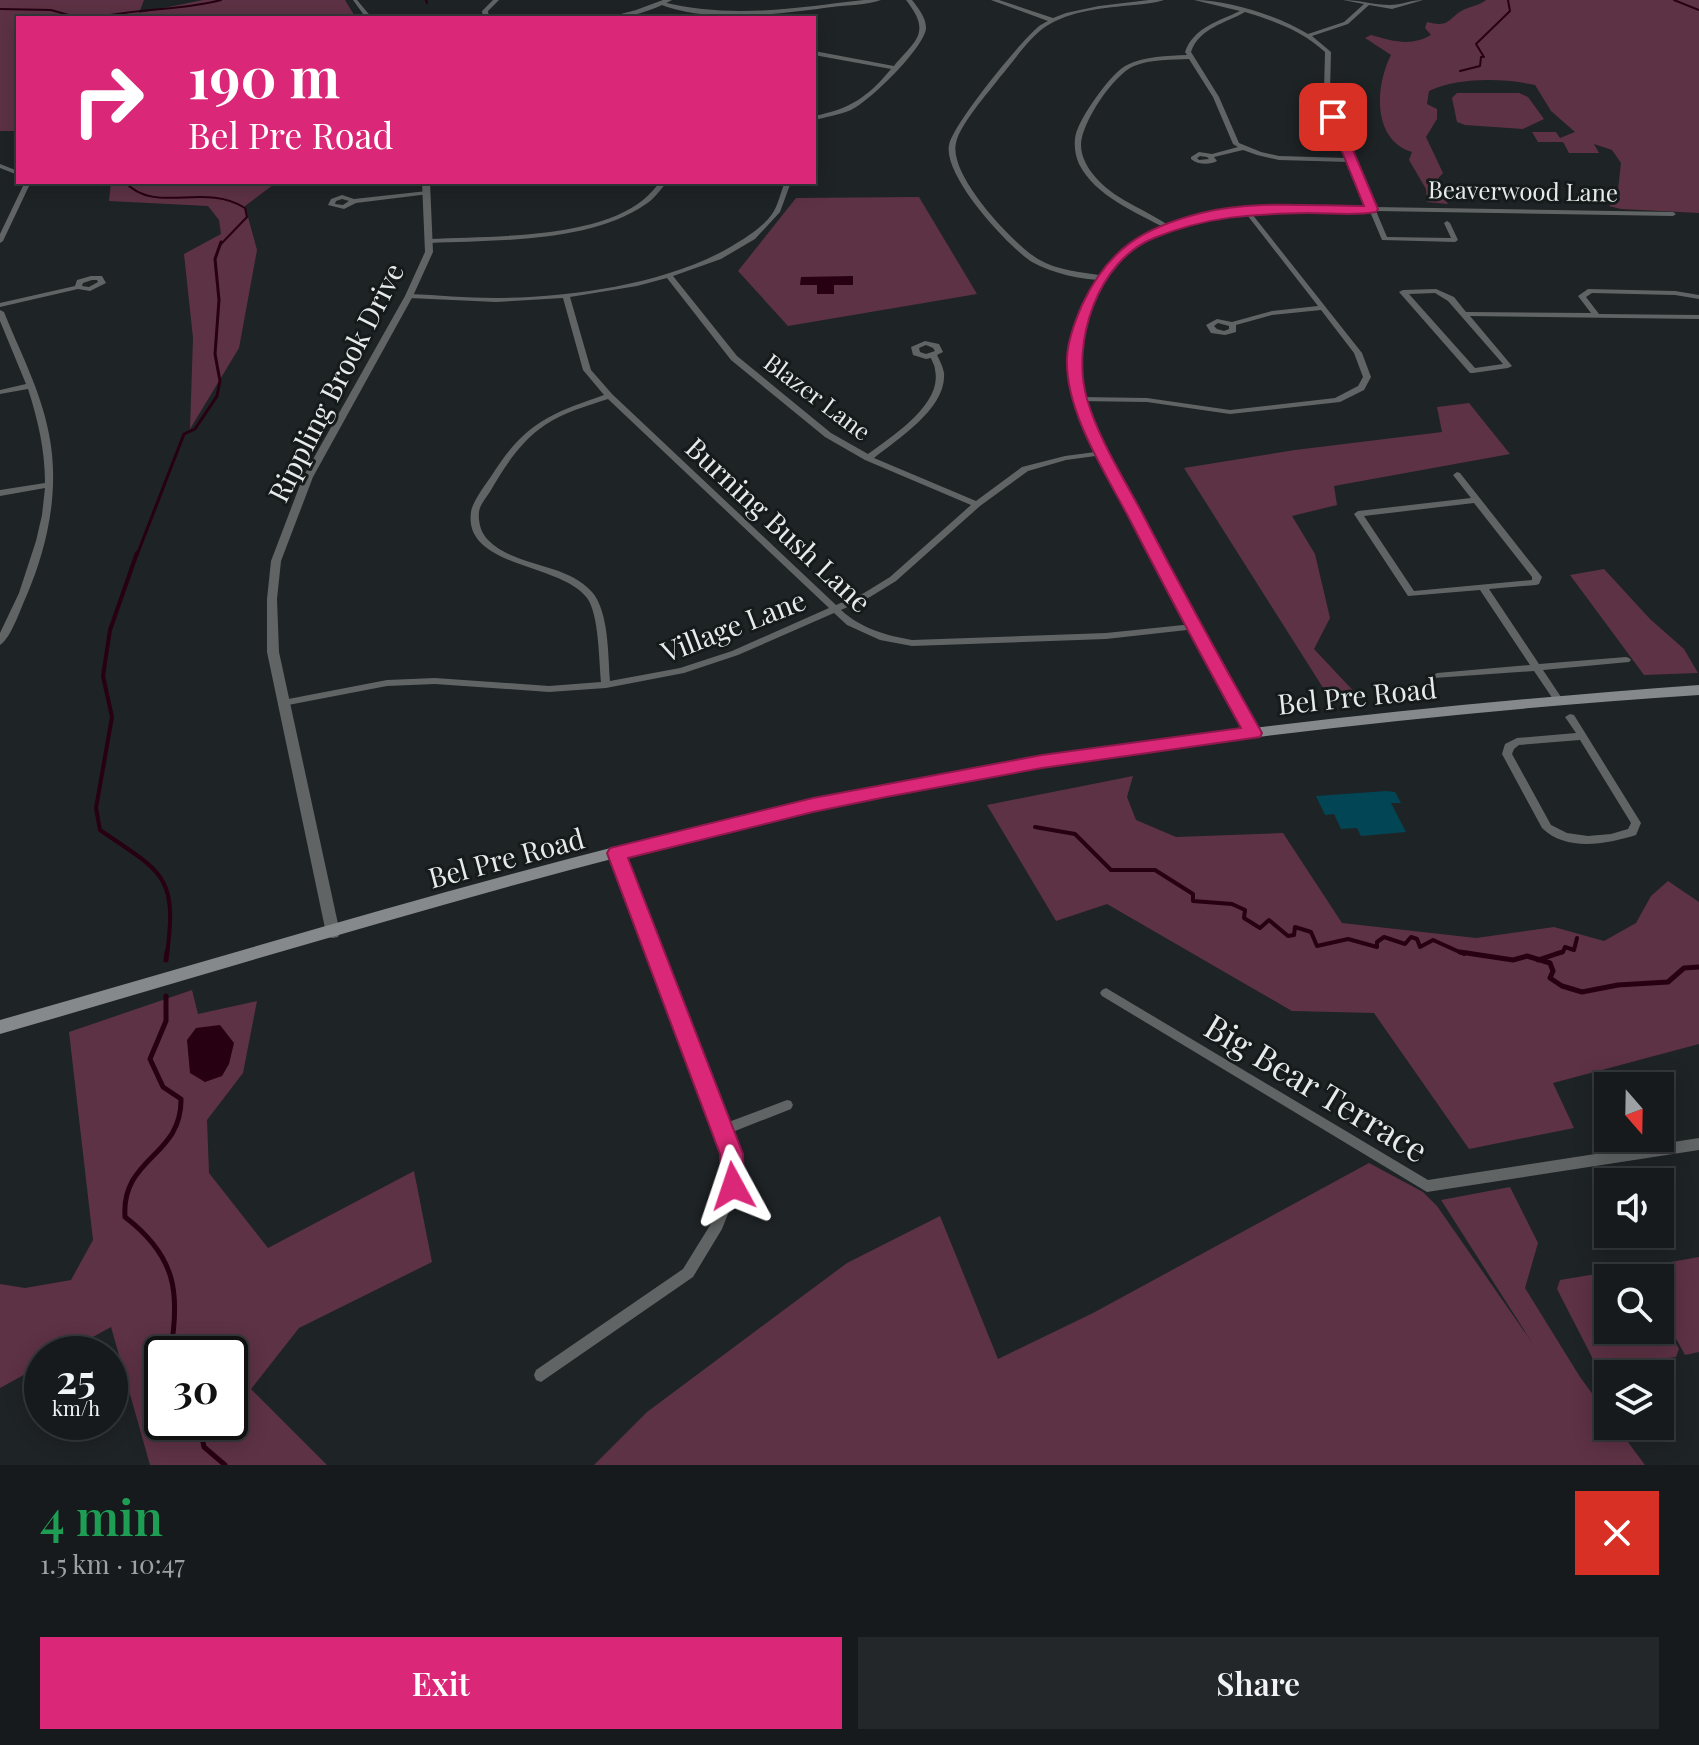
<!DOCTYPE html>
<meta charset="utf-8">
<style>
body{margin:0;font-family:"Playfair Display",serif;background:#232729;color:#f1f3f6;height:100vh;display:flex;flex-direction:column;font-size:30px;white-space:nowrap}
*{box-sizing:border-box;margin:0}
p{font-size:26px;color:#9ea1a3}
.icon{flex:none;width:44px;height:44px;fill:none;stroke:currentColor;stroke-width:2;stroke-linecap:round;stroke-linejoin:round}
.map{position:relative;height:1465px;overflow:hidden}
.drawer{display:flex;flex-direction:column;background:#161a1c;flex:1}
.drawer>*{flex:none}
.hud{position:absolute;left:16px;top:16px;width:800px;height:168px;border-radius:0px;box-shadow:0 4px 20px #0003,0 0 0 2px #35383b;background:#db2777;color:#fff;overflow:hidden}
.needle{width:52px;rotate:160deg}
.fabs{position:absolute;left:1594px;top:1072px;display:grid;gap:16px}
.fabs a{display:grid;place-items:center;width:80px;height:80px;border-radius:0px;background:#161a1c;box-shadow:0 4px 20px #0003,0 0 0 2px #35383b;font-size:40px}
.speed{position:absolute;left:24px;top:1336px;display:flex;gap:16px;font-size:40px;font-weight:700;text-align:center}
.speed>*{display:grid;place-content:center;width:104px;height:104px;border-radius:50%;background:#161a1c;box-shadow:0 4px 20px #0003,0 0 0 2px #35383b;line-height:1}
.speed small{font-size:20px;font-weight:400}
.speed .limit{border:4px solid #111;border-radius:12px;background:#fff;color:#111}
.pin{position:absolute;display:grid;place-items:center;width:68px;height:68px;color:#fff;margin:-34px;border-radius:16px;box-shadow:0 4px 12px #0006}
.me{position:absolute;width:88px;margin:-44px;rotate:355deg;stroke-linejoin:round;filter:drop-shadow(0 0 6px #0008)}
.turn{display:flex;align-items:center;gap:28px;height:168px;padding:0 40px;font-size:36px}
.turn .icon{width:104px;height:104px;stroke-width:2.5}
.turn b{display:block;font-size:56px;line-height:68px}
.round{display:grid;place-items:center;flex:none;width:84px;height:84px;border-radius:0px;background:#232729}
.summary{display:flex;align-items:center;justify-content:space-between;height:136px;padding:0 40px}
h1{font-size:48px;font-weight:600;line-height:60px;color:#1e9e55}
.button{display:flex;gap:16px;margin-top:auto;padding:16px 40px}
.button a{flex:1;height:92px;border-radius:0px;background:#db2777;color:#fff;font-size:32px;font-weight:600;line-height:92px;text-align:center}
.button a+a{background:#232729;color:#f1f3f6}
.map>svg:first-child{display:block}
</style>
<div class="map">
<svg width="1699" height="1465" viewBox="0 0 1699 1465">
<rect width="100%" height="100%" fill="#1e2325"/>
<g fill="#5d3244" fill-rule="evenodd">
<polygon points="0,0 144,0 139,13 203,0 345,0 356,18 18,18 18,131 0,131"/>
<path d="M 1486,0 L 1699,0 L 1699,213 L 1621,209 L 1609,206 L 1617,199 L 1621,163 L 1612,150 L 1594,144 L 1599,153 L 1569,153 L 1563,142 L 1538,142 L 1532,132 L 1556,132 L 1560,138 L 1575,132 L 1551,111 L 1535,85 C 1504,78 1458,77 1429,91 L 1427,104 L 1437,109 L 1437,119 L 1426,137 L 1443,173 L 1434,183 L 1448,204 L 1427,202 L 1426,189 L 1409,160 L 1412,152 C 1372,140 1375,86 1391,55 L 1365,38 L 1371,35 C 1393,41 1410,47 1431,35 L 1425,28 L 1427,22 C 1453,29 1448,15 1468,8 C 1476,5 1479,5 1486,0 Z"/>
<polygon points="1457,93 1519,93 1528,97 1544,119 1523,129 1465,125 1457,122 1452,98"/>
<polygon points="111,182 277,182 245,206 257,250 239,348 190,429 193,338 184,254 221,234 219,220 208,206 109,201"/>
<polygon points="919,197 977,294 788,326 738,271 796,198"/>
<polygon points="1469,403 1510,454 1334,486 1337,505 1292,516 1315,554 1330,618 1314,649 1361,699 1332,702 1184,468 1295,450 1442,432 1437,407"/>
<polygon points="1604,569 1650,619 1684,649 1698,673 1644,675 1570,575"/>
<polygon points="1133,776 1127,797 1136,820 1176,837 1283,833 1342,923 1476,938 1554,927 1604,941 1636,923 1651,896 1668,881 1699,902 1699,1044 1553,1083 1574,1128 1469,1149 1374,1013 1292,1011 1107,904 1056,921 987,805"/>
<path d="M 192,990 L 198,1014 L 257,1001 L 243,1073 L 207,1120 L 209,1173 L 268,1248 L 414,1171 L 432,1262 L 299,1328 L 251,1389 L 327,1465 L 150,1465 L 111,1327 L 62,1354 L 42,1354 L 42,1365 L 0,1388 L 0,1284 L 25,1288 L 71,1280 L 93,1240 L 69,1032 ZM 162,1354 L 230,1354 L 230,1422 L 162,1422 Z"/>
<polygon points="1369,1163 1423,1192 1437,1206 1533,1344 1441,1200 1510,1187 1538,1243 1525,1288 1580,1377 1608,1415 1608,1426 1616,1426 1645,1465 594,1465 647,1412 847,1263 940,1216 998,1359 1093,1313"/>
<polygon points="1699,1257 1699,1352 1685,1355 1660,1309 1660,1278 1643,1278 1637,1268"/>
<polygon points="1626,1269 1639,1278 1608,1278 1608,1330 1660,1330 1660,1315 1679,1349 1676,1357 1606,1367 1593,1359 1557,1289 1560,1280"/>
</g>
<g fill="#270012">
<polygon points="853,276 853,285 834,285 834,294 817,294 817,285 800,285 801,277"/>
<polygon points="220,1025 234,1043 229,1064 222,1076 205,1082 190,1073 187,1040 196,1028"/>
</g>
<g fill="none" stroke-linecap="round" stroke-linejoin="round">
<g stroke="#270012" stroke-width="2">
<polyline points="426,0 427,3"/>
<polyline points="1674,0 1699,10"/>
<polyline points="0,9 51,10 79,18"/>
<path d="M 96,18 C 137,8 179,11 221,0"/>
<polyline points="1460,71 1480,66 1481,57 1484,57 1476,44 1510,11 1508,0"/>
<path d="M 125,182 C 155,215 204,182 245,208 L 247,217 L 221,244"/>
</g>
<polyline stroke="#270012" stroke-width="3" points="137,555 184,434 195,429 217,396 220,381 215,354 219,300 215,259 221,242"/>
<g stroke="#270012" stroke-width="4">
<path d="M 137,553 L 110,630 L 103,676 L 112,717 L 96,808 L 100,830 C 161,872 178,874 167,954"/>
<polyline points="1035,827 1075,834 1111,870 1155,870 1193,894 1193,901 1232,904 1245,910 1244,918 1260,928 1269,920 1288,936 1294,935 1295,927 1311,932 1317,946 1348,939 1377,947 1377,942 1384,937 1405,944 1411,937 1417,939 1420,947 1433,940 1464,954"/>
<polyline points="1556,954 1563,952 1565,947 1574,950 1577,938"/>
</g>
<g stroke="#270012" stroke-width="5">
<polyline points="1460,952 1513,960 1527,956 1550,963 1553,971 1550,978 1562,986 1582,992 1618,985 1668,982 1684,968 1699,967"/>
<polyline points="166,960 167,952"/>
<polyline points="1538,960 1562,952"/>
<path d="M 166,996 L 166,1021 L 150,1059 L 163,1087 L 181,1099 C 182,1157 121,1157 125,1217 C 176,1256 181,1293 170,1354"/>
<polyline points="199,1422 204,1447 225,1465"/>
</g>
</g>
<polygon fill="#024656" points="1386,791 1395,792 1401,803 1391,803 1406,832 1361,836 1357,828 1341,829 1334,814 1325,815 1316,796"/>
<g fill="none" stroke-linecap="round" stroke-linejoin="round">
<g fill="#616465" fill-rule="evenodd">
<polygon points="353,0 357,0 372,18 366,18"/>
<polygon points="493,0 499,0 488,11 489,18 483,18 482,11"/>
<path d="M 864,0 L 881,0 C 866,5 848,5 832,7 C 780,14 708,24 659,4 L 662,2 C 734,19 792,8 864,0 Z"/>
<path d="M 906,0 L 912,0 C 918,8 926,17 926,28 C 925,47 869,102 851,110 C 839,115 826,117 814,120 L 814,116 C 850,109 868,97 891,69 L 814,55 L 814,51 L 894,66 C 916,40 932,33 906,0 Z"/>
<path d="M 991,0 L 999,0 L 1053,18 L 1066,13 L 1099,6 L 1149,0 L 1164,0 C 1155,3 1144,4 1134,5 C 1104,8 1071,10 1045,27 C 1029,38 1013,62 1000,77 C 988,93 960,124 956,143 C 948,175 1013,244 1038,259 C 1058,271 1082,272 1104,276 L 1104,280 C 1081,280 1052,273 1032,262 C 1007,246 943,176 949,145 C 953,124 1020,42 1038,27 C 1040,25 1046,22 1048,21 Z"/>
<path d="M 1194,0 C 1229,0 1278,16 1308,34 L 1344,22 L 1364,4 L 1343,0 C 1359,0 1374,5 1390,5 C 1401,5 1411,0 1423,0 L 1392,9 L 1369,5 L 1348,24 L 1312,36 L 1331,52 L 1330,91 L 1336,117 L 1374,207 L 1673,212 L 1676,214 L 1673,216 L 1376,211 L 1387,237 L 1451,238 L 1444,223 L 1447,221 L 1450,223 L 1458,240 L 1455,242 L 1382,240 L 1349,162 L 1279,160 L 1257,155 L 1243,150 L 1214,157 L 1217,161 C 1210,165 1198,165 1191,159 L 1191,157 L 1199,152 L 1212,154 L 1238,147 L 1233,144 L 1213,97 L 1189,59 C 1172,60 1151,59 1134,66 C 1114,74 1081,123 1081,145 C 1081,155 1086,165 1092,173 C 1112,200 1147,209 1172,228 L 1167,229 C 1137,213 1095,196 1079,164 C 1074,153 1073,138 1078,128 C 1085,111 1111,73 1127,65 C 1145,56 1167,56 1187,55 L 1185,52 C 1193,28 1219,21 1240,11 ZM 1245,12 C 1275,21 1302,31 1325,52 L 1324,91 L 1330,117 L 1347,158 L 1279,156 L 1261,152 L 1239,143 L 1219,97 L 1191,52 C 1199,28 1226,23 1245,12 ZM 1200,156 L 1207,157 L 1209,159 L 1199,160 L 1197,158 Z"/>
<polygon points="0,164 18,171 18,175 0,168"/>
<polygon points="22,182 28,182 29,186 3,241 0,243 0,234 23,186"/>
<path d="M 660,182 L 667,182 C 661,189 654,199 646,204 C 591,243 495,240 430,243 L 427,241 L 430,239 C 490,236 595,239 643,200 C 649,195 655,188 660,182 Z"/>
<path d="M 785,182 L 791,182 L 780,212 L 755,239 L 721,259 L 673,276 L 737,356 L 831,433 L 868,454 C 891,437 943,404 935,370 C 935,365 932,362 931,358 L 926,359 L 913,355 L 911,347 L 925,341 L 939,344 L 943,352 L 937,355 C 940,361 943,367 944,373 C 947,408 898,439 874,458 L 976,501 L 1022,467 L 1065,456 L 1103,451 L 1107,453 L 1103,455 L 1066,460 L 1028,471 L 980,506 L 896,581 L 870,597 L 841,610 C 862,629 885,635 912,640 L 1106,633 L 1193,624 L 1196,625 L 1198,627 L 1196,629 L 1106,639 L 912,646 L 880,640 L 847,625 L 834,613 L 738,655 L 684,673 L 606,688 L 549,692 L 435,684 L 387,686 L 283,706 L 280,705 L 278,703 L 283,700 L 387,680 L 435,678 L 549,686 L 601,682 C 599,661 599,614 587,598 C 561,563 463,568 471,512 C 472,502 486,484 492,475 C 524,424 549,414 604,395 L 583,370 L 563,298 L 496,302 L 409,298 L 405,296 L 409,294 C 438,295 466,298 495,298 C 569,298 668,284 732,246 C 747,237 765,226 774,211 C 779,202 781,191 785,182 ZM 667,278 L 731,360 L 825,437 L 865,460 L 971,505 L 890,577 L 864,593 L 836,605 L 612,394 L 591,370 L 570,297 L 637,286 ZM 926,345 L 933,348 L 935,351 L 926,354 L 920,352 L 919,348 ZM 608,399 L 829,608 L 732,651 L 680,668 L 610,681 C 608,656 609,611 592,592 C 565,562 516,568 488,540 C 481,533 478,522 479,512 C 480,504 487,497 491,490 C 505,466 521,441 545,425 C 564,412 587,406 608,399 Z"/>
<path d="M 427,191 L 429,192 L 429,194 L 356,203 L 344,209 L 328,205 L 331,199 L 342,195 L 354,199 ZM 342,199 L 349,201 L 343,205 L 335,204 L 336,201 Z"/>
<path d="M 1246,208 L 1248,209 L 1362,353 L 1371,377 L 1364,390 L 1340,402 L 1230,414 L 1147,402 L 1077,401 L 1077,397 L 1080,397 L 1147,398 L 1230,410 L 1335,398 L 1358,386 L 1363,377 L 1354,353 L 1321,310 L 1272,315 L 1236,325 L 1236,332 L 1225,335 L 1211,333 L 1206,325 L 1217,319 L 1232,322 L 1272,311 L 1318,306 L 1244,211 L 1244,209 ZM 1218,323 L 1229,326 L 1229,329 L 1224,331 L 1217,329 L 1214,326 Z"/>
<path d="M 91,276 L 102,276 L 106,283 L 90,291 L 78,289 L 0,307 L 0,303 L 75,286 L 77,280 ZM 92,280 L 97,280 L 98,282 L 89,287 L 82,286 L 83,283 Z"/>
<path d="M 1436,289 L 1454,297 L 1466,312 L 1591,313 L 1578,296 L 1588,289 L 1675,291 L 1699,295 L 1699,299 L 1675,295 L 1592,293 L 1586,297 L 1599,314 L 1699,315 L 1699,319 L 1470,316 L 1512,366 L 1508,368 L 1473,373 L 1470,373 L 1399,292 L 1403,290 ZM 1435,293 L 1448,301 L 1503,364 L 1475,368 L 1409,294 Z"/>
<path d="M 0,310 L 4,312 C 20,352 41,391 49,434 C 60,489 48,546 26,597 C 20,610 11,638 0,645 L 0,633 L 19,593 L 36,541 L 42,515 L 45,488 L 0,496 L 0,490 L 45,483 C 45,450 38,420 28,389 L 0,394 L 0,390 L 26,384 L 0,321 Z"/>
<path d="M 1457,472 L 1460,473 L 1542,577 L 1539,584 L 1536,585 L 1489,589 L 1539,664 L 1626,657 L 1629,658 L 1631,660 L 1629,662 L 1543,670 L 1563,700 L 1558,703 L 1555,702 L 1534,671 L 1434,678 L 1432,676 L 1437,673 L 1530,665 L 1480,590 L 1408,596 L 1354,514 L 1358,511 L 1471,498 L 1453,475 ZM 1474,503 L 1532,577 L 1532,580 L 1414,591 L 1364,516 Z"/>
<path d="M 1570,714 L 1574,715 L 1641,823 L 1636,835 C 1607,844 1566,852 1542,828 L 1502,754 L 1505,744 L 1517,738 L 1576,733 L 1565,717 ZM 1580,740 L 1631,823 L 1628,829 L 1611,834 L 1588,836 L 1567,833 L 1551,825 L 1512,754 L 1514,749 L 1519,745 Z"/>
<polygon points="617,849 621,850 622,853 726,1123 787,1100 791,1101 793,1105 791,1109 730,1133 738,1154 739,1186 722,1229 693,1277 541,1382 536,1380 534,1375 536,1370 683,1269 712,1222 727,1186 726,1154 612,853 613,850"/>
<polygon points="1106,988 1428,1180 1699,1138 1699,1150 1427,1192 1102,996 1100,993 1102,990"/>
</g>
<g fill="#616465" fill-rule="evenodd">
<path d="M 663,0 L 672,0 C 652,11 629,18 606,18 L 636,10 Z"/>
<polygon points="422,182 430,182 433,252 413,296 313,477 281,561 277,599 279,652 340,933 338,937 333,938 328,937 326,933 267,652 267,599 271,561 303,477 405,296 425,252"/>
<path d="M 1309,205 L 1372,207 L 1376,209 L 1372,211 C 1295,211 1185,199 1124,257 C 1111,270 1102,287 1094,303 C 1071,354 1078,390 1100,439 L 1259,733 L 1253,737 L 1249,736 L 1187,624 L 1090,439 C 1069,389 1062,353 1086,303 C 1096,280 1110,259 1130,244 C 1179,207 1250,205 1309,205 Z"/>
</g>
<path fill="#85898b" fill-rule="evenodd" d="M 1699,685 L 1699,695 C 1507,708 1316,727 1126,755 C 1034,768 942,782 851,802 C 563,863 282,953 0,1034 L 0,1020 C 282,940 564,852 851,791 C 942,772 1034,758 1126,745 C 1316,718 1508,699 1699,685 Z"/>
</g>
<path fill="#db2777" stroke="#8e194d" stroke-width="2" d="M 1333,114 L 1339,117 L 1378,209 L 1376,212 C 1355,216 1331,213 1309,213 C 1252,214 1208,216 1154,238 C 1097,261 1071,343 1087,399 C 1098,437 1121,474 1140,509 C 1179,584 1220,659 1262,733 L 1260,737 L 1042,768 L 886,797 L 813,812 L 628,858 L 743,1154 L 744,1186 L 741,1194 L 733,1197 L 724,1194 L 721,1186 L 720,1154 L 607,853 L 610,848 L 813,798 L 1042,755 L 1241,728 C 1203,659 1166,590 1130,520 C 1106,474 1064,410 1067,357 C 1068,339 1075,321 1082,305 C 1108,249 1142,228 1201,213 C 1253,200 1311,206 1364,206 L 1328,117 Z"/>
<g text-anchor="middle" dominant-baseline="central" stroke-width="6" stroke-linejoin="round" paint-order="stroke">
<g font-size="24" fill="#e6eaeb" stroke="#151a1b">
<text transform="translate(1523 190) rotate(1)">Beaverwood Lane</text>
<text transform="translate(818 396) rotate(37)">Blazer Lane</text>
</g>
<g font-size="28" fill="#e6eaeb" stroke="#151a1b">
<text transform="translate(335 382) rotate(-63)">Rippling Brook Drive</text>
<text transform="translate(779 524) rotate(43)">Burning Bush Lane</text>
<text transform="translate(733 625) rotate(-21)">Village Lane</text>
<text transform="translate(1357 695) rotate(-6)">Bel Pre Road</text>
<text transform="translate(506 857) rotate(-15)">Bel Pre Road</text>
</g>
<g font-size="34" fill="#e6eaeb" stroke="#151a1b">
<text transform="translate(1317 1087) rotate(31)">Big Bear Terrace</text>
</g>
</g>
</svg>
<div class="fabs">
<a><svg class="needle" viewBox="-14 -14 28 28"><path d="M0-13l5 13h-10z" fill="#e53935"/><path d="M0 13l5-13h-10z" fill="#9ea1a3"/></svg></a>
<a><svg class="icon" aria-label="sound" viewBox="0 0 24 24"><path d="M4 9h4l5-4v14l-5-4H4zM17 9q2 3 0 6"/></svg></a>
<a><svg class="icon" aria-label="search" viewBox="0 0 24 24"><circle cx="10" cy="10" r="6"/><path d="M15 15l6 6"/></svg></a>
<a><svg class="icon" aria-label="layers" viewBox="0 0 24 24"><path d="M12 4l9 5-9 5-9-5zM3 14l9 5 9-5"/></svg></a>
</div>
<div class="speed"><div>25<small>km/h</small></div><div class="limit">30</div></div>
<div class="pin" style="left:1333px;top:117px;background:#d93025"><svg class="icon" aria-label="arrive" viewBox="0 0 24 24"><path d="M6 21V4h12l-3 4 3 4H6"/></svg></div>
<svg class="me" style="left:733px;top:1186px" viewBox="-20 -20 40 40"><path d="M0-17L14 15 0 8-14 15z" fill="#db2777" stroke="#fff" stroke-width="4"/></svg>
<div class="hud">
<div class="turn"><svg class="icon" aria-label="right" viewBox="0 0 24 24"><path d="M7 20v-9h11M14 6l5 5-5 5"/></svg><div><b>190 m</b>Bel Pre Road</div></div>
</div>
</div>
<section class="drawer">
<div class="summary"><div><h1>4 min</h1><p>1.5 km · 10:47</p></div><a class="round" style="background:#d93025;color:#fff"><svg class="icon" aria-label="close" viewBox="0 0 24 24"><path d="M6 6l12 12M18 6L6 18"/></svg></a></div>
<div class="button"><a>Exit</a><a>Share</a></div>
</section>
